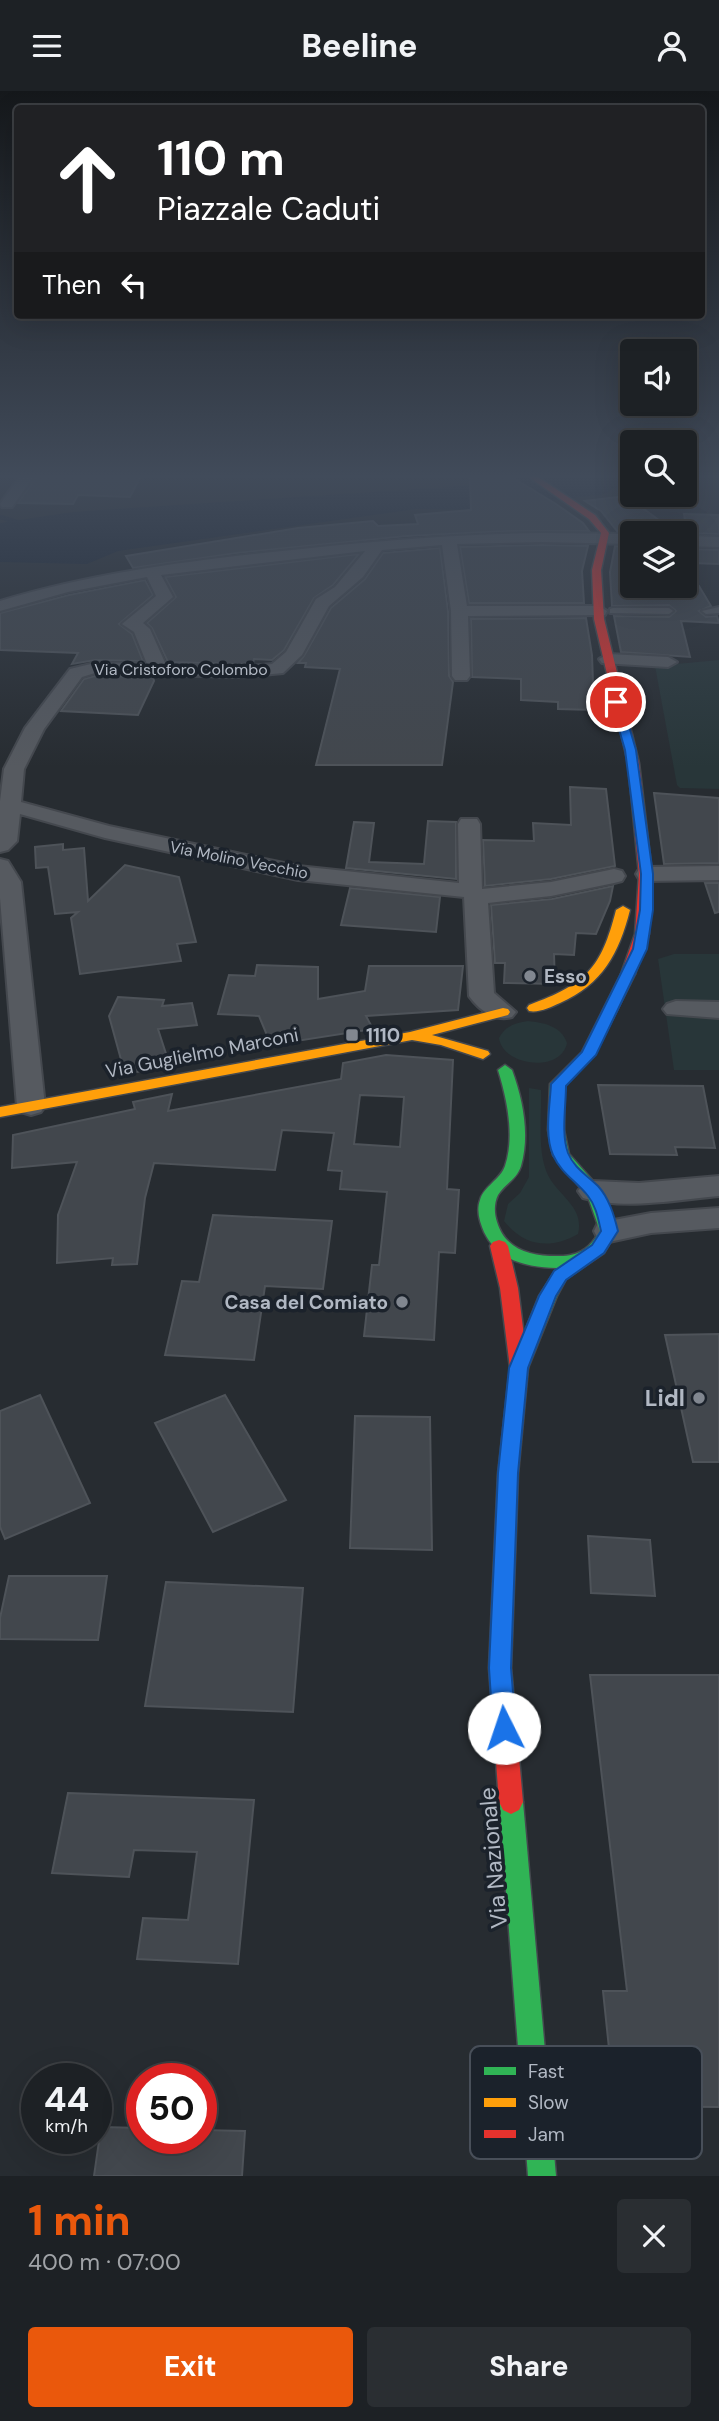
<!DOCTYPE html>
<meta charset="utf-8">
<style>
body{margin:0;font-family:"DM Sans",sans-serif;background:#2a2e32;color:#f1f3f6;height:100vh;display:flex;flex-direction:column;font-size:26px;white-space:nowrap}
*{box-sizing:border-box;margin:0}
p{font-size:23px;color:#a0a3a7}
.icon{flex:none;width:38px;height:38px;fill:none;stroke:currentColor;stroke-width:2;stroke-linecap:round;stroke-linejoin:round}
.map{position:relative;height:2085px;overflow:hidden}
.side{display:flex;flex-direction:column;background:#1d2125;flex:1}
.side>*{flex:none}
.guide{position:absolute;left:14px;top:14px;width:691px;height:214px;border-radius:7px;box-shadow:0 7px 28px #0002,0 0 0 2px #3b3e42;background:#202124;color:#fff;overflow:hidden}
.tools{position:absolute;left:620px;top:248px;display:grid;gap:14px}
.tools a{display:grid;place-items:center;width:77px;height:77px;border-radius:7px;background:#1d2125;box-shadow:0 7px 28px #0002,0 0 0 2px #3b3e42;font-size:35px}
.speed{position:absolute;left:21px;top:1972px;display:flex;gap:14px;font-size:35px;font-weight:700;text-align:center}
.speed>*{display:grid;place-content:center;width:91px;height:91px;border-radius:50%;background:#1d2125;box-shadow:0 7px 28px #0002,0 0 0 2px #3b3e42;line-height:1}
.speed small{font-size:18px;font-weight:400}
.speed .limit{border:10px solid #d22;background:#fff;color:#111}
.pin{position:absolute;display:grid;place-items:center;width:60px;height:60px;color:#fff;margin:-30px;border:4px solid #fff;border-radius:50%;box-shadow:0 2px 7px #0007}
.me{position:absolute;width:77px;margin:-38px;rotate:356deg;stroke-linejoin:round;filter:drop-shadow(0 0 5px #0008)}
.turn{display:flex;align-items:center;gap:24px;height:147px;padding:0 28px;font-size:32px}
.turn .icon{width:91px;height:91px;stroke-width:2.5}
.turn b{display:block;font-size:49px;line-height:60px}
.then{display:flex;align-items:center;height:66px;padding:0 28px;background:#0003;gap:14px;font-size:26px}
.round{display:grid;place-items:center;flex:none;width:74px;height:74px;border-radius:7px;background:#2a2e32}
.headline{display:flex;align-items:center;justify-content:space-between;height:119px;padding:0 28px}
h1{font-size:42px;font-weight:800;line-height:52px;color:#ea580c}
.cta{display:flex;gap:14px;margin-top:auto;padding:14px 28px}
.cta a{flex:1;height:80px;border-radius:7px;background:#ea580c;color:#fff;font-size:28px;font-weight:800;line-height:80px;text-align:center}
.cta a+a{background:#2a2e32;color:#f1f3f6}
header{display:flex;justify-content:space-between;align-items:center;height:91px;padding:0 28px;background:#1d2125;font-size:32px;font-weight:800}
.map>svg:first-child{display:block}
</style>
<header><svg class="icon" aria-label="menu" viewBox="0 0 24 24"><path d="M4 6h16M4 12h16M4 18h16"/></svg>Beeline<svg class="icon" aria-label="person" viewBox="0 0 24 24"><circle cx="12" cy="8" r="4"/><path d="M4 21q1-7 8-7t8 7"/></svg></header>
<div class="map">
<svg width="719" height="2085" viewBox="0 0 719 2085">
<rect width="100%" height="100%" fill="#272c31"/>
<g fill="#283639">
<polygon points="719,569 719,698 680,697 677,694 655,575"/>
<polygon points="674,863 719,863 719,979 674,979 658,868"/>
<path d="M 528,930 C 545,932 561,935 567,952 C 561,982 503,976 499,947 C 505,935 515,932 528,930 Z"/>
<path d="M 529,997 L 541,999 C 542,1024 537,1058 547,1082 C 557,1105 585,1115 578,1143 C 550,1159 524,1155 504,1130 L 508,1113 L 520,1102 L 529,1086 Z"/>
</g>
<polygon fill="#192332" points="544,384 632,384 632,388 604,403 477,419 416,418 118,460 87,473 0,471 0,432 73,421 479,394"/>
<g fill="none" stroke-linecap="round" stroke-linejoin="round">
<polyline stroke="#192332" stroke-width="4.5" points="0,426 20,432"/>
</g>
<g fill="#42474d" stroke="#4e5359" stroke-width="2" fill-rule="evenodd">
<polygon points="38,384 92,384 141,385 130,406 78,404 73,413 18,412"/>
<polygon points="510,385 556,413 583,432 589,440 508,440 407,445 237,462 133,477 126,465 298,437 373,430 378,435 418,433 415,424 471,419 470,386"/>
<polygon points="626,405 678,443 617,440 601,420 585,410"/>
<polygon points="684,423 719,424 719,443 687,442"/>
<polygon points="542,454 588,455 582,480 584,512 469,512 460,456"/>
<polygon points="615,455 632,456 632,495 699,495 711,515 699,520 706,526 717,525 719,532 681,530 690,566 621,561 614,525 669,526 676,520 669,514 612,515 610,481"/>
<polygon points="440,457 448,520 449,585 453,591 442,674 316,674 340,578 305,576 306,572 298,572 304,565 331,517 365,488 383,462"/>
<polygon points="690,458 719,459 719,473 692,472"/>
<polygon points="359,463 333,494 314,507 284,559 272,569 254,568 253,572 239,573 168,571 152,537 147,532 176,506 165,486"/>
<polygon points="145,489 153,504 119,533 132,543 143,570 95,569 72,573 78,562 0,559 0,522 69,504"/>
<polygon points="586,527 592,564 594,619 558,618 558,611 521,609 521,588 472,586 471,528"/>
<polygon points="95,585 153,586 154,590 138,624 61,620 84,588"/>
<polygon points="570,696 606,698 615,775 551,788 485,795 483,749 534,750 533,732 571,734"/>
<polygon points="654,702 719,707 719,772 664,773"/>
<polygon points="428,730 456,731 456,788 346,777 354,731 374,732 369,771 424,773"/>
<polygon points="63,753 63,759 84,757 88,810 125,774 179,786 196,851 177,853 181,870 80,883 71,827 78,821 55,823 48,776 36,777 35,756"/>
<polygon points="705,792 719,792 719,821 715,822"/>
<polygon points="613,795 610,810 596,843 576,842 574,864 554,863 555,893 504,892 505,872 495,872 491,814 552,808"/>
<polygon points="350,797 440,806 436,841 341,834"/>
<polygon points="257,874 318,876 318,908 365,900 369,875 463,875 458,919 366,925 373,938 271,954 259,925 218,923 229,884 255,885"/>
<polygon points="118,906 164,909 162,915 192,912 197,934 158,938 170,975 125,983 109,925"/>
<path d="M 386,964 L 453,969 L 447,1098 L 459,1099 L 455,1162 L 439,1161 L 434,1249 L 364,1245 L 372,1174 L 379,1174 L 387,1101 L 340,1098 L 342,1080 L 328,1079 L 334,1042 L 282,1039 L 275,1079 L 154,1072 L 145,1107 L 137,1173 L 112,1174 L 113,1167 L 57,1172 L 58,1124 L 77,1071 L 12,1077 L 13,1044 L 135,1018 L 133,1011 L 172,1003 L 168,1020 L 341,988 L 343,972 ZM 360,1004 L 404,1006 L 400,1056 L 354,1053 Z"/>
<polygon points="598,994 703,995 715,1057 675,1056 677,1064 610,1063"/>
<polygon points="213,1124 332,1130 323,1198 265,1195 254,1269 165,1264 182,1190 199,1191"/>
<polygon points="719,1243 719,1371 693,1371 665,1244"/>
<polygon points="40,1304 90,1412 5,1448 0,1436 0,1320"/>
<polygon points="225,1304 286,1409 213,1441 155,1332"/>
<polygon points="355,1325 430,1326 432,1459 350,1457"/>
<polygon points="588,1445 650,1449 655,1505 591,1502"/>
<polygon points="9,1485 107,1485 98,1549 0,1548 0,1527"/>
<polygon points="166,1491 303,1497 293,1621 145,1615"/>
<polygon points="590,1584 719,1584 719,2016 615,2015 603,1900 627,1900"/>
<polygon points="68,1702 254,1709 238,1873 137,1868 143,1827 188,1829 197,1761 134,1759 129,1786 52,1782"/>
<polygon points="101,2036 142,2037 142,2048 201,2048 201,2039 245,2040 242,2085 94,2085"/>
</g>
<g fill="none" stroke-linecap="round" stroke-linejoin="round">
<defs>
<g id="lane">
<polygon points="719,516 719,522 706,523 702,520"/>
<polygon points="613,517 669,517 673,520 669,523 610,522 610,518"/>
</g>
<g id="street">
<polygon points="21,384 35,384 12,416 2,416 0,413"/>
<path d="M 542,442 L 632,443 L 632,453 L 542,451 L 457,453 L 467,515 L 599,515 L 607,520 L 605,524 L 468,525 L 470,585 L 467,589 L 455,589 L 452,585 L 451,520 L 442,454 L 382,459 L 363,486 L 329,515 L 302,564 L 283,582 L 239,586 L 95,582 L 82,586 L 44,638 L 24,678 L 21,711 L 109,735 L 298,775 L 459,792 L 458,733 L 461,728 L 477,728 L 480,733 L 482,798 L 551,791 L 614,778 L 622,780 L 625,785 L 622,790 L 614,792 L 551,805 L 488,812 L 494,902 L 516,921 L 512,926 C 495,931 479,919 469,905 L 464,806 L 298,789 L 105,747 L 20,723 L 17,750 L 8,759 L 0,761 L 0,710 L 4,678 L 25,637 L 70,578 L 95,572 L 147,573 L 134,541 L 122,533 L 156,505 L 147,486 L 68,501 L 0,520 L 0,510 C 89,483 180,471 272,461 C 363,451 451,443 542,442 ZM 365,460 L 335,496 L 316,508 L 286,561 L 272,573 L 239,576 L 166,574 L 150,538 L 143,532 L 173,506 L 161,484 Z"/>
<polygon points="684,445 719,446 719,456 684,455"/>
<polygon points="608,563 668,566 677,571 668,576 602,572 599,568"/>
<polygon points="0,768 8,770 21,791 45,1015 41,1021 31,1024 21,1021 17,1015 0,807"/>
<polygon points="719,775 719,789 647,790 639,788 636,783 639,778 647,776"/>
<polygon points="676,910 719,911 719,927 667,923 663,918 667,913"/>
<path d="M 719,1085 L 719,1105 C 675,1109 625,1119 583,1107 L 578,1100 L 583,1093 L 593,1090 L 639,1092 Z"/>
<polygon points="719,1117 719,1137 651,1142 609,1151 598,1148 594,1140 598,1132 651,1122"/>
</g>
<g id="fast">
<path d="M 628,879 L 635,883 L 595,963 L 565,994 L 564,1010 L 564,1039 L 569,1063 L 602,1100 L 617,1140 L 604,1162 L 566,1188 L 557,1205 L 528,1277 L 526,1282 L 519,1284 L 512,1282 L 510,1277 L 539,1205 L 557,1177 C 527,1176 498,1170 484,1141 C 480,1131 476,1120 480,1109 C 484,1095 500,1089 505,1075 C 515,1045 507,1008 498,979 L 505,974 L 512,979 C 523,1009 530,1044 521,1075 C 517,1088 505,1093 498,1104 C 494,1112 494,1122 497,1131 C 506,1161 535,1166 563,1165 C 582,1164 591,1155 600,1140 L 588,1106 L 553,1064 L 548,1039 L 550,993 L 582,961 L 621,883 Z"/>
<polygon points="511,1699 519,1703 523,1711 556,2085 528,2085 499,1711 503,1703"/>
</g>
<g id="slow">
<path d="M 623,815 L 630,819 C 619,862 603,893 560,912 C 551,916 539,922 529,920 L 527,917 L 529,914 C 586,893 601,878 616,819 Z"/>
<polygon points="503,917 508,918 510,921 508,924 432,944 488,960 490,963 483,968 441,954 412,949 0,1026 0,1016 410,941"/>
</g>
<g id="jam">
<polygon points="526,384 535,384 595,424 609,442 601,479 604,528 639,672 652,783 649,843 635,883 628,887 621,883 635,843 639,783 628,672 594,528 592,479 601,442 589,428"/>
<polygon points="499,1149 505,1151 508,1155 518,1197 528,1277 518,1383 511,1577 523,1711 519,1719 511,1723 503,1719 499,1711 489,1577 498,1383 510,1277 500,1197 490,1155 493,1151"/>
</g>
</defs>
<use href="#lane" stroke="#44484e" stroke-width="4"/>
<use href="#street" stroke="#44484e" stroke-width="4"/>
<use href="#fast" stroke="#44484e" stroke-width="3"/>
<use href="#slow" stroke="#44484e" stroke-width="3"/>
<use href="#jam" stroke="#44484e" stroke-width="3"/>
<use href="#lane" fill="#565a60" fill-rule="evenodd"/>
<use href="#street" fill="#565a60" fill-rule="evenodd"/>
<use href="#fast" fill="#30b455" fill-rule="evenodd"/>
<use href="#slow" fill="#ff9f0a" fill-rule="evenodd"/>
<use href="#jam" fill="#e5322d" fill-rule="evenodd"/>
</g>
<linearGradient id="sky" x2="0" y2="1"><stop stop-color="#15181b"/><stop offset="0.57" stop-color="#414b5a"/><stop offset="1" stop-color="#414b5a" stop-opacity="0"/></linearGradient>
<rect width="719" height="676" fill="url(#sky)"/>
<path fill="#1a73e8" stroke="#114b97" stroke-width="2" d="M 616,608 L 622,611 L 636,659 L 653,783 L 653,819 L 647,858 L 596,964 L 566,995 C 566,1015 561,1043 568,1062 C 574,1077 587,1084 598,1095 C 609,1107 614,1124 618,1140 L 604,1162 L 566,1189 L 556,1205 L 528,1277 L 518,1382 L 511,1577 L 516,1637 L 513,1645 L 504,1649 L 496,1645 L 493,1637 L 489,1577 L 498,1382 L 509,1277 L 539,1205 L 554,1180 L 592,1154 L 601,1140 C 598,1127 596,1115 588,1105 C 576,1090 561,1082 553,1064 C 544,1044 550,1014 551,993 L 582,961 L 633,858 L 640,819 L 641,783 L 625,659 L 611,611 Z"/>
<g fill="#818790" stroke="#1b222b" stroke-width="2.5">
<circle cx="530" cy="885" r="7"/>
<rect x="345" y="937" width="14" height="14" rx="3.5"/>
<circle cx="402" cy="1211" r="7"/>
<circle cx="699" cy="1307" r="7"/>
</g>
<g text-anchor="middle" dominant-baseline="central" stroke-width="7" stroke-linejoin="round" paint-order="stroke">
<g font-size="16" fill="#b1b8c3" stroke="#1b222b">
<text x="181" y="578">Via Cristoforo Colombo</text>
<text transform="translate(239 769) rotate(11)">Via Molino Vecchio</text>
</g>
<g font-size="19" font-weight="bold" fill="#b1b8c3" stroke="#1b222b" text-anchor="start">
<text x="544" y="885">Esso</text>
<text x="366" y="944">1110</text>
<text x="388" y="1211" text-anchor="end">Casa del Comiato</text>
</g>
<g font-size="19" fill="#b1b8c3" stroke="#1b222b">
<text transform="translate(202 962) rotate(-11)">Via Guglielmo Marconi</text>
</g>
<g font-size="23" font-weight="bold" fill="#b1b8c3" stroke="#1b222b" text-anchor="end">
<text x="685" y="1307">Lidl</text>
</g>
<g font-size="23" fill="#b1b8c3" stroke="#1b222b">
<text transform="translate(493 1767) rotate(-95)">Via Nazionale</text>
</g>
</g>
<rect x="470" y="1955" width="232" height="113" rx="10" fill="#1b222b" stroke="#484f59" stroke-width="2"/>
<rect x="484" y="1976" width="32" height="8" fill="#30b455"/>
<rect x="484" y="2007" width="32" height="9" fill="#ff9f0a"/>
<rect x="484" y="2039" width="32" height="8" fill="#e5322d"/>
<g font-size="19" fill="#b1b8c3">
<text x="528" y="1987">Fast</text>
<text x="528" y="2018">Slow</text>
<text x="528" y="2050">Jam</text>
</g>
</svg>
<div class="tools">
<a><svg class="icon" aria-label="sound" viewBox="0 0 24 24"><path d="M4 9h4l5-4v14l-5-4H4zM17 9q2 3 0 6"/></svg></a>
<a><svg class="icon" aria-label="search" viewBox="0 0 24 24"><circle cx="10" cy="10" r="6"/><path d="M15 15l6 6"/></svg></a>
<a><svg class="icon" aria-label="layers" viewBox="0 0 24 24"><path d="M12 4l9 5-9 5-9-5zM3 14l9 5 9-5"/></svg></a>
</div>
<div class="speed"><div>44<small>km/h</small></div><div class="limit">50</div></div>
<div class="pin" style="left:616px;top:611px;background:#d93025"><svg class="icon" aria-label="arrive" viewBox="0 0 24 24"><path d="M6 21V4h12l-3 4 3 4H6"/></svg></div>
<svg class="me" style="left:504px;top:1637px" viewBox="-20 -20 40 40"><circle r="19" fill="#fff"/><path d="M0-13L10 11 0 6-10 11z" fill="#1a73e8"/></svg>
<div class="guide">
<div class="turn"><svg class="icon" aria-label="ahead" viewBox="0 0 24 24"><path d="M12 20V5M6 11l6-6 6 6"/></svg><div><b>110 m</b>Piazzale Caduti</div></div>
<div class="then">Then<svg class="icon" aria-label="left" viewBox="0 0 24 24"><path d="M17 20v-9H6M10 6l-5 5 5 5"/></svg></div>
</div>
</div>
<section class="side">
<div class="headline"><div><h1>1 min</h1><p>400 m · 07:00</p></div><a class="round"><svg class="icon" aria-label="close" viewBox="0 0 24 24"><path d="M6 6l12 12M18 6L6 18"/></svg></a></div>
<div class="cta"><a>Exit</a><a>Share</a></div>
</section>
